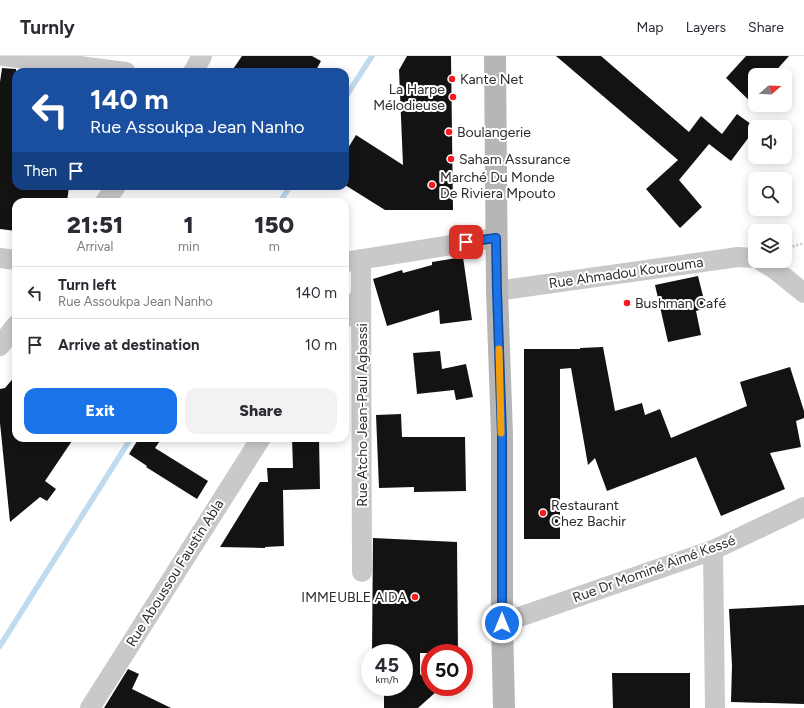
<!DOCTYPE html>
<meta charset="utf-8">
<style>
body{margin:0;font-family:Figtree,sans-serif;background:#f2f2f3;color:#2b2b33;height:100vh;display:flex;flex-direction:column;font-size:15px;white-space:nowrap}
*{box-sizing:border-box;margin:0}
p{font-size:13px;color:#7c7c81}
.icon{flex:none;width:22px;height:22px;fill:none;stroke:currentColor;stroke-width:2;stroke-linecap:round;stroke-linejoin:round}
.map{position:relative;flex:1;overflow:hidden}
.panel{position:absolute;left:12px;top:142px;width:337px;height:244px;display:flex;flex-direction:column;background:#fff;border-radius:12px;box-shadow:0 2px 10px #0003}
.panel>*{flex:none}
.guide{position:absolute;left:12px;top:12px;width:337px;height:122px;border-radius:12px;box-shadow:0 2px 10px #0003;background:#1a4fa0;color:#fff;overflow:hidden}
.needle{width:26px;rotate:71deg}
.controls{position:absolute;left:748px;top:12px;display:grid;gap:8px}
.controls a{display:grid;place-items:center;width:44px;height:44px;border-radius:8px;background:#fff;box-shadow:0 2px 10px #0003;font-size:20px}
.speed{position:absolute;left:361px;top:588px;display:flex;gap:8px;font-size:20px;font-weight:700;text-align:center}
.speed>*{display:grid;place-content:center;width:52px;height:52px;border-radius:50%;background:#fff;box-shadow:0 2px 10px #0003;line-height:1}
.speed small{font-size:10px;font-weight:400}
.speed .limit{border:6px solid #d22;background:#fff;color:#111}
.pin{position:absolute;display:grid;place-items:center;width:34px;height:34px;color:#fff;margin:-17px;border-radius:8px;box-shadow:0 2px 6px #0006}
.me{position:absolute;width:44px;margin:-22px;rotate:0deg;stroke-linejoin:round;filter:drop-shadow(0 0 3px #0008)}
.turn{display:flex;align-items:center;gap:14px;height:84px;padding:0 12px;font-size:18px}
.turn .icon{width:52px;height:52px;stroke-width:2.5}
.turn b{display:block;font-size:28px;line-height:34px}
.then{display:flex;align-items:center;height:38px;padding:0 12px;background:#0003;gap:8px;font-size:15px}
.eta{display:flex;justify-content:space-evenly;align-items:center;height:68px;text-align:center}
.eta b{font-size:24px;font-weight:800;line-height:28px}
.action{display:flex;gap:8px;margin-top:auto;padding:8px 12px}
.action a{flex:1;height:46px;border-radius:12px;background:#1a73e8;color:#fff;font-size:16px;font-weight:800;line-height:46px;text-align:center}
.action a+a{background:#f2f2f3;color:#2b2b33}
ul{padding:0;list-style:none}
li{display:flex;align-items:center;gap:12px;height:52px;padding:0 12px;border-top:1px solid #e1e1e2}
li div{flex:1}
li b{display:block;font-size:15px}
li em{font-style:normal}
header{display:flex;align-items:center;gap:24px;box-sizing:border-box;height:56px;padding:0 20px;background:#fff;border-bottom:1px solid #e1e1e2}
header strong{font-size:19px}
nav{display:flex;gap:22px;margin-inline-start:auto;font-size:14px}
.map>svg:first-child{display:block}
</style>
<header>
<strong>Turnly</strong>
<nav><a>Map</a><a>Layers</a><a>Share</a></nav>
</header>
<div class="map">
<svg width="804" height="652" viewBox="0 0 804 652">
<rect width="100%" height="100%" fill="#fff"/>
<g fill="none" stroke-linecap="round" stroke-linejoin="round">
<g stroke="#c1dbee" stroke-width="5.5">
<polyline points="345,42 372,0"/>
<polyline points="280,146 290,130"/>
<polyline points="0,590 131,382"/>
</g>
</g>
<g fill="#131313">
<polygon points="242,0 312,0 321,5 315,16 231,16"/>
<polygon points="407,0 451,0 453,154 385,154 345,129 345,97 356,79 403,109 399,14"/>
<polygon points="556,0 601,0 689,76 701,60 722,78 737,58 755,71 755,73 731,105 709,88 679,124 702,151 680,172 646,133 678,104"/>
<polygon points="746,0 789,0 772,19 755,19 755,50 726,22"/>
<polygon points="2,12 16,13 16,130 69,130 67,146 16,146 16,175 0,173 0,26"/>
<polygon points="463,201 472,264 440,268 439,254 387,270 373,223 402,214 403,217 432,209 432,206"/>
<polygon points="698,220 706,252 696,255 701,279 668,286 655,229"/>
<polygon points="603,291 615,355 642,347 645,359 660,353 671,382 747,350 740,326 790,311 804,355 804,362 796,365 801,391 770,397 785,433 721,460 696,401 607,435 595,402 588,409 571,312 560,313 560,483 524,483 524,293 580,293 580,292"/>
<polygon points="440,295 442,313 466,308 473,341 456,344 454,334 417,338 413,297"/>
<polygon points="16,319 16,382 74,382 45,425 56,433 47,445 40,441 10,466 0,367 0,333 5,332"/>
<polygon points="401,358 402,381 465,381 466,435 414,436 414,431 379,432 376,359"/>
<polygon points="139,382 162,382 155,392 208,425 197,443 146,411 147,410 129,398"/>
<polygon points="292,382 319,382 320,433 283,434 284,490 265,491 265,492 220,491 260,426 268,426 267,412 293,412"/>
<polygon points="373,482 457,486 458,597 420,597 420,618 430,628 430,631 433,631 437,635 418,652 384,652 384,631 404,631 404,597 372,596"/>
<polygon points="804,549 804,648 731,646 732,610 729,553"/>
<polygon points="128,613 139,618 132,633 171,652 104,652"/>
<polygon points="612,617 690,617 690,652 613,652"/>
</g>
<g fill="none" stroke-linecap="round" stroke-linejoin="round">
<polyline stroke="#c9c9c9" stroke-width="2.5" stroke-dasharray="2 2" stroke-linecap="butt" points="785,193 804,187"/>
<g stroke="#c9c9c9" stroke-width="20">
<polyline points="3,0 126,16"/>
<polyline points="193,16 202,0"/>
<polyline points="105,146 116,130"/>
<polyline points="0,202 16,204"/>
<polyline points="361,203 362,516"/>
<polyline points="761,205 773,212 804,237"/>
<polyline points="345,206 496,182"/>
<polyline points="497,235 738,201 755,202"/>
<polyline points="345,262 361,239"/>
<polyline points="0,290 16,269"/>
<polyline points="713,494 715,652"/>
<polyline points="502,567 713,494 804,451"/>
<polyline points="90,652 261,382"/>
</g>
<polyline stroke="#b6b6b6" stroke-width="22" points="495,0 497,235 502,379 502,567 504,652"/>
</g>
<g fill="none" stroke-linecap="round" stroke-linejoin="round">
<defs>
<polyline id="route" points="466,186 496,182 497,235 502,379 502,567"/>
</defs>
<use href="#route" stroke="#114b97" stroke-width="10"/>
<use href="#route" stroke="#1a73e8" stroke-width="7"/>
<polyline stroke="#f59e0b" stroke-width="7" points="499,293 501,377"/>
</g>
<g fill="#f61b21" stroke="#fff" stroke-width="1.5">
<circle cx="452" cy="23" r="4"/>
<circle cx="453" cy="41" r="4"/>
<circle cx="449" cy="76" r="4"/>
<circle cx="451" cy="103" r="4"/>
<circle cx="432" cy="129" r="4"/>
<circle cx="627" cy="247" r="4"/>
<circle cx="543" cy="457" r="4"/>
<circle cx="415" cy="541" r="4"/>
</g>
<g text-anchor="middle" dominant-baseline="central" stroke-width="4" stroke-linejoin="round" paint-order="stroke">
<g font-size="14" fill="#2c2c2c" stroke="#fff" text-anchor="start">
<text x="460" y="23">Kante Net</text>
<text x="445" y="33" text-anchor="end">La Harpe<tspan x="445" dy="16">Mélodieuse</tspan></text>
<text x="457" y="76">Boulangerie</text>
<text x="459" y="103">Saham Assurance</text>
<text x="440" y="121">Marché Du Monde<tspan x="440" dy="16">De Riviera Mpouto</tspan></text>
<text x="635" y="247">Bushman Café</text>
<text x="551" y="449">Restaurant<tspan x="551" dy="16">Chez Bachir</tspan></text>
<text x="407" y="541" text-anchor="end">IMMEUBLE AIDA</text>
</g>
<g font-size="14" fill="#2c2c2c" stroke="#fff">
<text transform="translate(626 217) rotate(-8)">Rue Ahmadou Kourouma</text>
<text transform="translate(362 359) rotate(-90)">Rue Atcho Jean-Paul Agbassi</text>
<text transform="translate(654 513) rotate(-20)">Rue Dr Mominé Aimé Kessé</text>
<text transform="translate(175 517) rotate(-58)">Rue Aboussou Faustin Abla</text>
</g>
</g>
</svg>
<div class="controls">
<a><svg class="needle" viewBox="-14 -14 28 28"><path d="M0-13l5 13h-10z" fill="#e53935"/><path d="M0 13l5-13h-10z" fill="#7c7c81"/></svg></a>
<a><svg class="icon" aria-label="sound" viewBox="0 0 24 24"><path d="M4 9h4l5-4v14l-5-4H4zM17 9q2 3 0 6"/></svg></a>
<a><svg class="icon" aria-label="search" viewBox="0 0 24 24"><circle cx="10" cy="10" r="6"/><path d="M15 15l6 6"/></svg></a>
<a><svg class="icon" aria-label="layers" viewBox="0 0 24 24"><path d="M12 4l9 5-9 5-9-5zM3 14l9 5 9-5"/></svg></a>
</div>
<div class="speed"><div>45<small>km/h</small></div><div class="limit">50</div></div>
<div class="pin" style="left:466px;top:186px;background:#d93025"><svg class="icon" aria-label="arrive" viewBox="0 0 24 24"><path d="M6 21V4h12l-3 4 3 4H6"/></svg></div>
<svg class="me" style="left:502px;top:567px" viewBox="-20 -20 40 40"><circle r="17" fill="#1a73e8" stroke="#fff" stroke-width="3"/><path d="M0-11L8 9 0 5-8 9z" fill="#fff"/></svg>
<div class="guide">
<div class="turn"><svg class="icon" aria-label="left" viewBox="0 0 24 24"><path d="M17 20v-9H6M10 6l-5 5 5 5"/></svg><div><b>140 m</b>Rue Assoukpa Jean Nanho</div></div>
<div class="then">Then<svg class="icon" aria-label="arrive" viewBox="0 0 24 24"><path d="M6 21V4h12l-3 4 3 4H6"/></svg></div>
</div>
<section class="panel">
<div class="eta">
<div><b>21:51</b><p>Arrival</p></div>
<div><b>1</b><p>min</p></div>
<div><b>150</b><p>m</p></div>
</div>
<ul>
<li><svg class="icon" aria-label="left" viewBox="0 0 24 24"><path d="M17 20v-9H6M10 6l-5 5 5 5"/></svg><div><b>Turn left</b><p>Rue Assoukpa Jean Nanho</p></div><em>140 m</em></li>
<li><svg class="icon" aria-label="arrive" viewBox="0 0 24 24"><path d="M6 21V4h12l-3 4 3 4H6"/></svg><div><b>Arrive at destination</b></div><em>10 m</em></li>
</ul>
<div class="action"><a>Exit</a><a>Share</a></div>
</section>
</div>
